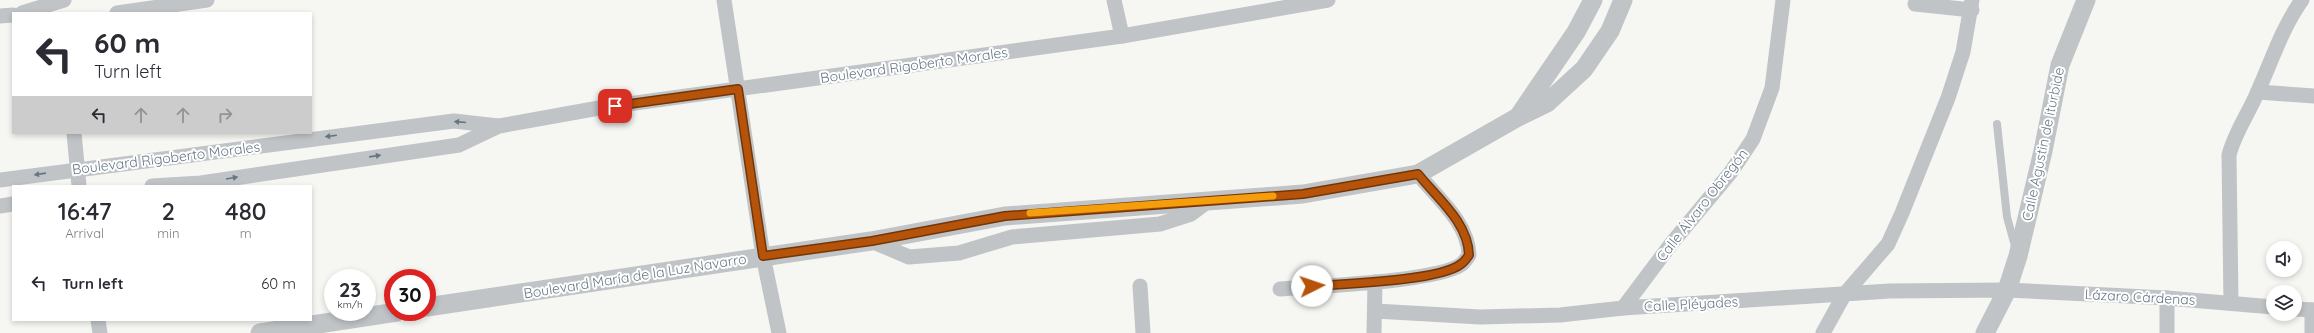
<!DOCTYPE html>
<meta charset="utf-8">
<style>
body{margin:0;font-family:Quicksand,sans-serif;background:#f2f2f3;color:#2b2b33;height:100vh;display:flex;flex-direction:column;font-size:15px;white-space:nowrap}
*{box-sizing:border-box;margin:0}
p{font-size:13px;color:#7c7c81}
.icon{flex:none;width:22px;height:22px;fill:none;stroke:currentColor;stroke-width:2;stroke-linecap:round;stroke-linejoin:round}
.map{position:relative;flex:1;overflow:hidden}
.sheet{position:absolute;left:12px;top:185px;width:300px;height:136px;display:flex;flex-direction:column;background:#fff;border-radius:0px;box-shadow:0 2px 6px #0003}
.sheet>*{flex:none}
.banner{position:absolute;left:12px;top:12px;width:300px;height:122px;border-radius:0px;box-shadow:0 2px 6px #0003;background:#fff;color:#2b2b33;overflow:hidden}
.controls{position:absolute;left:2266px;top:241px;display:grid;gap:8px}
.controls a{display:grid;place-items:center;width:36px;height:36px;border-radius:50%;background:#fff;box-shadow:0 2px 6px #0003;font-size:20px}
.speed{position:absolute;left:324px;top:269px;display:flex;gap:8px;font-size:20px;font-weight:700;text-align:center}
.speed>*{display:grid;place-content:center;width:52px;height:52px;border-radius:50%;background:#fff;box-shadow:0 2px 6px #0003;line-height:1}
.speed small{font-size:10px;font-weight:400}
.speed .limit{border:6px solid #d22;background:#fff;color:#111}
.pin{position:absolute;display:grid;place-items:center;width:34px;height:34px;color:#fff;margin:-17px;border-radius:8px;box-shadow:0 2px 6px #0006}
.me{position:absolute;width:44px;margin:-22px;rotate:86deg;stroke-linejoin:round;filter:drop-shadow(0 0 3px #0008)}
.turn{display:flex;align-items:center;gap:14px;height:84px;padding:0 16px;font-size:18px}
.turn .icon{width:52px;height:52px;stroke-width:2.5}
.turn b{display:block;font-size:28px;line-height:34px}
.lanes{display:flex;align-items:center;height:38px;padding:0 16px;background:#0003;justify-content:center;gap:20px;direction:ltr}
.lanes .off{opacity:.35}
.eta{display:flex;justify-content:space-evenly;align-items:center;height:68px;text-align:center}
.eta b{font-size:24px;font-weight:600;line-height:28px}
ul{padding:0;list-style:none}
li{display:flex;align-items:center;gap:12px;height:60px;padding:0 16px}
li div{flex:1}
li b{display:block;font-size:15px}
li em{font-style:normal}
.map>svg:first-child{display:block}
</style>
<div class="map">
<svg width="2314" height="333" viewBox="0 0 2314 333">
<rect width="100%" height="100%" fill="#f6f6f3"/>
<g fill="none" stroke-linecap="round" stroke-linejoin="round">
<polyline stroke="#c0c4c7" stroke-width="8" points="1997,124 2007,217 2015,246"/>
<g stroke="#c0c4c7" stroke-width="15">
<polyline points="724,0 763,256 779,333"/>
<polyline points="1114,0 1122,36"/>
<polyline points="1915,4 1972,10"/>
<polyline points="22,13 64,0"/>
<polyline points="117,13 207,0"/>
<polyline points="0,16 13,15"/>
<polyline points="2258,92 2314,96"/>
<polyline points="74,133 79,186"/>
<polyline points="0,180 454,121 498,126"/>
<polyline points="152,186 201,183 459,145 499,126 599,108 1122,36 1328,0"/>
<polyline points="0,206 13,204"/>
<polyline points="871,241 909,257 959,253 1012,237 1160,224 1191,214 1210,200"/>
<polyline points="1140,286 1143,333"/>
<path d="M 1280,289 C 1315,286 1438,282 1462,264 C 1464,262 1467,258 1469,255 C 1468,222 1437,198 1418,174"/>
<path d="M 2231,303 L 2229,155 C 2235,132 2249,113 2258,91 C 2272,60 2282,28 2302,0"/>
<polyline points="1623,308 1671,244 1731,172 1753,139 1772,88 1783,0"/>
<polyline points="2295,309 2314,310"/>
<polyline points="1375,311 1480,317 1560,315 1623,308 1890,291 2007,290 2167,298 2273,307"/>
<polyline points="98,320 100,333"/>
<polyline points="1374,333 1375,282"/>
<polyline points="1823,333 1844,295 1888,244 1902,213 1948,98 1963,52 1972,0"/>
<polyline points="2167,333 2167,298"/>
<polyline points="2312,333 2312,310"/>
</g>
<g stroke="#c0c4c7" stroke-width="19">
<polyline points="1518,117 1576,32 1593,0"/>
<polyline points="427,307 871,241 1005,216 1303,194 1418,174 1518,117 1547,103 1584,69 1610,31 1623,0"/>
<polyline points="260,333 397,312"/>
<polyline points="1985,333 2007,290 2018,256 2043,151 2060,65 2086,0"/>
</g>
</g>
<defs><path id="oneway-solid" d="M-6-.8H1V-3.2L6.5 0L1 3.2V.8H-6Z"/></defs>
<g fill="#667784">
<use href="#oneway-solid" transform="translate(460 122) rotate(-175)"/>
<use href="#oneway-solid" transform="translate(331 136) rotate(173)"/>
<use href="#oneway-solid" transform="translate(375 156) rotate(-8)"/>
<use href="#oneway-solid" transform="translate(40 174) rotate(172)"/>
<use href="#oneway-solid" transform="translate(232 178) rotate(-10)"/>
</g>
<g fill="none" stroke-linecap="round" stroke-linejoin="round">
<defs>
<path id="route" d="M 615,106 L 738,89 L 763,256 L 872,241 L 1005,216 L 1303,194 L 1418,174 C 1437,198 1468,222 1469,255 C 1467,258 1464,262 1461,264 C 1440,281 1342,284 1312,286"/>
</defs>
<use href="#route" stroke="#753606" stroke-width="10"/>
<use href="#route" stroke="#b45309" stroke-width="7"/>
<polyline stroke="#f59e0b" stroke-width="7" points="1030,213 1273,196"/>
</g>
<g text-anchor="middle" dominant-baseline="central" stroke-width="4" stroke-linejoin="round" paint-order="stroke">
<g font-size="14" fill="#667784" stroke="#fff">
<text transform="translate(914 65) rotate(-8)">Boulevard Rigoberto Morales</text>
<text transform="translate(2043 144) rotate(-78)">Calle Agustin de iturbide</text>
<text transform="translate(166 158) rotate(-7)">Boulevard Rigoberto Morales</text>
<text transform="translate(1702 205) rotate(-52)">Calle Álvaro Obregón</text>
<text transform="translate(635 276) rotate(-9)">Boulevard María de la Luz Navarro</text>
<text transform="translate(2140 297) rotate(3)">Lázaro Cárdenas</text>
<text transform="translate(1691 304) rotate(-3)">Calle Pléyades</text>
</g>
</g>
</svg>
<div class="controls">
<a><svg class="icon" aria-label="sound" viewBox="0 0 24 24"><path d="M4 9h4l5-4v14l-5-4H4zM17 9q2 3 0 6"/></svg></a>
<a><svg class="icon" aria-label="layers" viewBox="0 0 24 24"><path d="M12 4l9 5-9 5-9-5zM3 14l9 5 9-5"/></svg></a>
</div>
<div class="speed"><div>23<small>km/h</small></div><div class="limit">30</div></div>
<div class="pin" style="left:615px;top:106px;background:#d93025"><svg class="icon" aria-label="arrive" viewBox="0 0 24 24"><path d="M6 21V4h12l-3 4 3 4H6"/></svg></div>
<svg class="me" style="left:1312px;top:286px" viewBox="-20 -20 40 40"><circle r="19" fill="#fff"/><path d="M0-13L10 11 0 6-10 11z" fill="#b45309"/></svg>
<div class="banner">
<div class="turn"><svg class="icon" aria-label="left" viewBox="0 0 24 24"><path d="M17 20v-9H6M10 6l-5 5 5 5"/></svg><div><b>60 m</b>Turn left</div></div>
<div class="lanes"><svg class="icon" aria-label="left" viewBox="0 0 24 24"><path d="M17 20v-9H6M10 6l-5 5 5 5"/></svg><svg class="icon off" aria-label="ahead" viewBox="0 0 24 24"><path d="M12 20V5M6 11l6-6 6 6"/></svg><svg class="icon off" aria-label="ahead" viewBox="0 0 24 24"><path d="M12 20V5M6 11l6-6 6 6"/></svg><svg class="icon off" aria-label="right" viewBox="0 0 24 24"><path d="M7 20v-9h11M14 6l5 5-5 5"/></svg></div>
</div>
<section class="sheet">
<div class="eta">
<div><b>16:47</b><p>Arrival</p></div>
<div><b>2</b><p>min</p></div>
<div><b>480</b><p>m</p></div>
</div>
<ul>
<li><svg class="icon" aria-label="left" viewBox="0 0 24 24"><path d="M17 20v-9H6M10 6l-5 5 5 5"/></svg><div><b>Turn left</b></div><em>60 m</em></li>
</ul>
</section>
</div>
